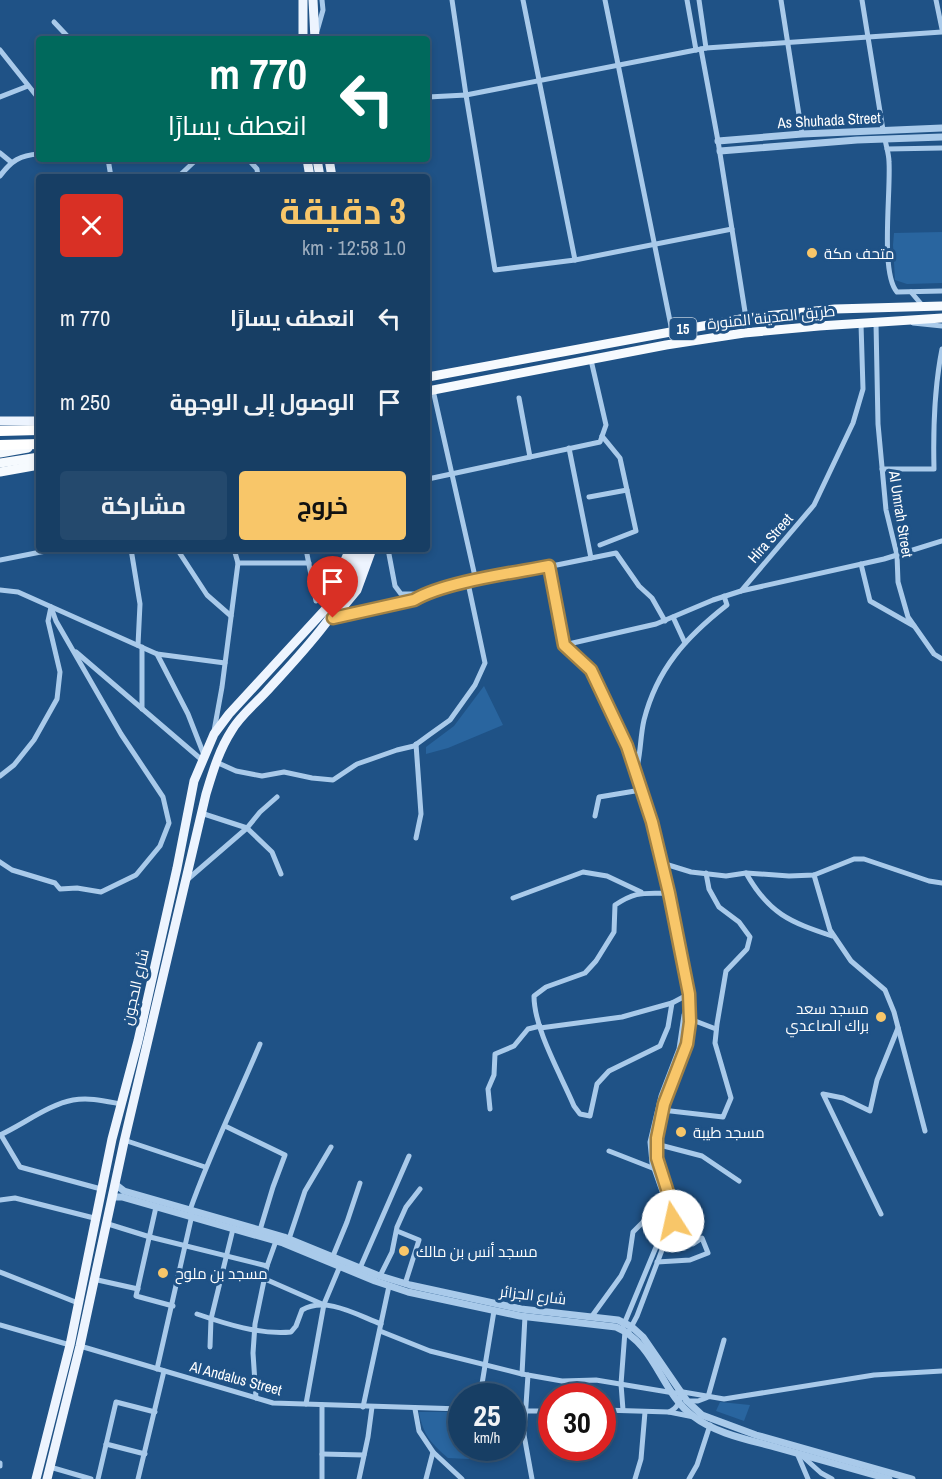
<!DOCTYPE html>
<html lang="ar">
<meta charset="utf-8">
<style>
body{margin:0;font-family:"Archivo Narrow",Cairo,sans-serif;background:#24496d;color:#f1f3f6;direction:rtl;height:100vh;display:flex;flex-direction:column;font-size:22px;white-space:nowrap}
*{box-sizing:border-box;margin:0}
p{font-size:20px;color:#9eaebf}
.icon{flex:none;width:33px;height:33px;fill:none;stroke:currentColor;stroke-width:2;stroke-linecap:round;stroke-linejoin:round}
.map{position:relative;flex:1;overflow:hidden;direction:ltr}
.panel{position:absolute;left:36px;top:174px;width:394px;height:378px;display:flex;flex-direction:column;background:#173e64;border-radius:6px;box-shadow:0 3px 9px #0003,0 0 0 2px #365778;direction:rtl}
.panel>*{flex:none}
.hud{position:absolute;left:36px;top:36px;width:394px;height:126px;border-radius:6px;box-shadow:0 3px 9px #0003,0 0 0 2px #365778;direction:rtl;background:#00695c;color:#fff;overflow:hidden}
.speed{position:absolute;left:448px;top:1383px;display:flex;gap:12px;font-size:30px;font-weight:700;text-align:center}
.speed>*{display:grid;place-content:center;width:78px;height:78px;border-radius:50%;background:#173e64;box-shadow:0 3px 9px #0003,0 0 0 2px #365778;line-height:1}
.speed small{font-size:15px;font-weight:400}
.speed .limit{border:9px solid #d22;background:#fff;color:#111}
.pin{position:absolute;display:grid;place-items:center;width:51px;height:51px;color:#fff;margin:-62px -26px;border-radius:50% 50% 50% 0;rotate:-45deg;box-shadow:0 0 6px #0007}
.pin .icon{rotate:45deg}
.me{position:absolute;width:66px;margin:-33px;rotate:350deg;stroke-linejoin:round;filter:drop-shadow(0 0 4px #0008)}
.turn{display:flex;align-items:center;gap:21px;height:126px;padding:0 24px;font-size:27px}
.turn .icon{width:78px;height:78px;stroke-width:2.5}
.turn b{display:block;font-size:42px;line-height:51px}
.round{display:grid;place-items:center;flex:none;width:63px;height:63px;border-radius:6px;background:#24496d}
.summary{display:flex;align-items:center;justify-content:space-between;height:102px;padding:0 24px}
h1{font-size:36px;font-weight:700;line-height:45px;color:#f8c669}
.action{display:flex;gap:12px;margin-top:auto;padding:12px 24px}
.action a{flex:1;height:69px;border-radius:6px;background:#f8c669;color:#111;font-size:24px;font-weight:700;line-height:69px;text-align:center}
.action a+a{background:#24496d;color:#f1f3f6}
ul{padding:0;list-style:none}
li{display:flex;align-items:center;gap:18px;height:84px;padding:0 24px}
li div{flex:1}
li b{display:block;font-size:22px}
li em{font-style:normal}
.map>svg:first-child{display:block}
</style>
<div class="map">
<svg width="942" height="1479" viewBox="0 0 942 1479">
<rect width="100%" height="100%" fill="#1f5286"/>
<g fill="#29659f">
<polygon points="942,232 942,283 907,284 895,280 893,245 894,233"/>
<polygon points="484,686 503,725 448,748 426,754 426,747 454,726"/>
<polygon points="720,1402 750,1405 744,1421 716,1411"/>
<path d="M 419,1412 L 462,1412 L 462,1448 L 469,1448 L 469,1459 L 448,1458 C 431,1443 423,1435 419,1412 Z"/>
</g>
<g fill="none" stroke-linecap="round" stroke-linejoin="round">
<g stroke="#a9caea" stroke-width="5">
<polyline points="452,0 466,95 706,48 942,32"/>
<polyline points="523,0 575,260"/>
<polyline points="605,0 672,331"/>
<polyline points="687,0 696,50"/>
<polyline points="699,0 706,48"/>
<polyline points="781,0 802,134"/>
<polyline points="862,0 883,130"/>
<polyline points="936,0 942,29"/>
<polyline points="54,22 70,39"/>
<polyline points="317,31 323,10 322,0"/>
<polyline points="701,49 718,141 746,318"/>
<polyline points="0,50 39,99"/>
<polyline points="0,97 28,86"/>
<polyline points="428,97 466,95 495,270 575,260 732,229"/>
<path d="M 885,139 C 886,146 889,154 889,162 C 891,191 880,273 897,292 L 942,291"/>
<polyline points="887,149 942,148"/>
<polyline points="0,153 11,162"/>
<polyline points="108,159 111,177"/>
<polyline points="248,159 257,169 258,177"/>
<path d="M 0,176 C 11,161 20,155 39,154"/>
<polyline points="178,177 197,159"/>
<polyline points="911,292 922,305"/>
<polyline points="876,323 878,424 886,510 897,555 898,582 908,617 934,654 942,659"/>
<polyline points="913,323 942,326"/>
<polyline points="433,390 476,581"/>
<polyline points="519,398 530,457"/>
<polyline points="569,448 591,558"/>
<path d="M 882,469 L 934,469 C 933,428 934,389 942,349"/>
<polyline points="428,479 600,442 606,425 591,360"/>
<polyline points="589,497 627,490"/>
<polyline points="600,545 636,531 620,458 602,436"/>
<polyline points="131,549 140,604 138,645"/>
<polyline points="177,549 207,595 231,616"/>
<polyline points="234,549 238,563 309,563"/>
<polyline points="306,549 316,601"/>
<polyline points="388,549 395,586 401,594 424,594 468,583 616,553 639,586 652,598 665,621"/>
<polyline points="0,560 56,549"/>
<polyline points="861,564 870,601 914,626"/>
<polyline points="550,566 564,645 591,670 627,746 652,822 669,893 689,994 690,1022 687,1044 664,1103 657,1138 659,1166 672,1205 673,1221 637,1316 628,1333"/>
<polyline points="0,590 18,592 157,654 225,663"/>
<polyline points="741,591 884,559 942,541"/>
<polyline points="673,617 685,643"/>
<polyline points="336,618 414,601 423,595"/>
<polyline points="564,645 656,624 713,600 741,591 814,505 853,423 863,389 861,324"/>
<polyline points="142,647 142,709"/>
<polyline points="76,652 202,760"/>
<polyline points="157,654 188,714 204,755"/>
<polyline points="214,731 222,687 238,563"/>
<polyline points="416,744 421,814 416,838"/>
<polyline points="216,762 236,771 262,776 284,772 312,778 333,780 357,764 397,750 414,746 429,735 450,720 475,685 485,663 468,583"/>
<path d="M 636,771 C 641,754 640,737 644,720 C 657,669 686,637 727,605 L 724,596"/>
<polyline points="0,776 14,765 34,740 57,699 60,672 48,621 51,607"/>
<polyline points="201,813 247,828 272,852 281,874"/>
<polyline points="595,816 599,797 641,790"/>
<polyline points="0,862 12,870 55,883 60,889 77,888 101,892 136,875 160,846 169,823 163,797 121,734 56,621 51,607"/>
<polyline points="662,863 691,872 726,876 746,873 789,876 814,875 854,859 864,859 929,881 942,883"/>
<path d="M 746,873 C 769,914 790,922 832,936"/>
<polyline points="814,875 830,930 851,961 885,990 894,1012 925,1131"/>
<polyline points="188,879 247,828 260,812 277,797"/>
<path d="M 669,893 C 644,894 638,890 615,905 L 614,932 L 596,961 L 585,973 L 546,987 L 534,996 C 534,1029 561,1075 574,1106 L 580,1114 L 590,1116 L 597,1084 L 609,1071 L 660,1046 L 668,1027 L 672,1003 L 689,994"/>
<polyline points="513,898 583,872 607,876 641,892"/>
<polyline points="690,1019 716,1029"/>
<polyline points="540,1028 622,1017 672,1003"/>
<polyline points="490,1109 488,1089 494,1075 495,1054 514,1046 528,1029 540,1026"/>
<polyline points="662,1110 723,1117 731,1098 715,1043 717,1024 726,971 747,949 750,937 739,922 719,907 709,889 706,873"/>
<polyline points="225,1126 285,1155 273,1187 260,1230"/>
<path d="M 0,1135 C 22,1125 50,1104 73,1100 C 89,1097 105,1101 121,1104"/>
<polyline points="1,1135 20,1167 101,1189"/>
<polyline points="124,1140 205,1167"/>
<polyline points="656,1144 702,1156 739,1181"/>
<polyline points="609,1151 655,1169"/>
<polyline points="0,1200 15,1198 94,1218"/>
<polyline points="156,1207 136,1296 173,1306"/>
<path d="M 190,1210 C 210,1153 237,1099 260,1044"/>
<polyline points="881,1214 823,1094 843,1098 870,1111 877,1080 898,1028"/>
<polyline points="105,1223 150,1237 267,1266"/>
<polyline points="397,1231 419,1240 405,1284"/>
<polyline points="289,1239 305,1191 331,1147"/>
<polyline points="333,1256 347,1222 360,1183"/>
<polyline points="657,1262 690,1260 708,1253 702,1238 693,1244 664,1245"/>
<polyline points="360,1268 409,1156"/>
<polyline points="0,1272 78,1303"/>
<polyline points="380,1276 392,1252 397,1227 406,1207 420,1189"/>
<polyline points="93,1279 138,1289"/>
<polyline points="265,1279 322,1304"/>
<path d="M 197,1314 C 226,1324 260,1335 291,1332 L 296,1326 L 302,1310 C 326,1296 357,1315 381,1324"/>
<polyline points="592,1316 621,1276 629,1259 633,1232 652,1213 664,1195"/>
<polyline points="0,1325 70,1345"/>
<polyline points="622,1329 666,1223 665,1200 652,1163 650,1142 661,1096 679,1049 684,1015 689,1001"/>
<polyline points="380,1331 430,1351 522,1374 562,1381 596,1380 674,1393 683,1392 724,1399 874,1375 942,1371"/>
<polyline points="80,1346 273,1403 462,1409"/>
<polyline points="210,1347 211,1319 233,1229"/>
<polyline points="157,1369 192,1215"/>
<polyline points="522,1374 525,1316"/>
<polyline points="528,1375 524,1435 532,1479"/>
<polyline points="480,1396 494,1311"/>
<polyline points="708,1397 724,1340"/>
<polyline points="256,1398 253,1353 255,1324 267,1266 276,1241"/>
<polyline points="686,1401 698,1401 706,1398"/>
<polyline points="306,1404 324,1304 340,1266"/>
<polyline points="322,1405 322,1479"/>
<polyline points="363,1407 389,1286"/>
<polyline points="415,1409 419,1431 433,1452 462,1479"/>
<polyline points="603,1410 669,1412 694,1417"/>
<polyline points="623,1410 621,1384 625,1331"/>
<polyline points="513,1411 552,1411"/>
<path d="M 669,1412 C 678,1408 681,1401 680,1391"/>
<polyline points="106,1444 145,1454"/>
<polyline points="797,1453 808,1479"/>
<polyline points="322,1454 364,1455"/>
<polyline points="800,1454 821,1473 832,1479"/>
<polyline points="0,1463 0,1466"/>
<polyline points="50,1467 91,1479"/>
<polyline points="98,1479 116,1402 155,1412"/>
<polyline points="138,1479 164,1371"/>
<polyline points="359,1479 368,1437 372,1407"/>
<polyline points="426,1479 433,1452"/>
<polyline points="635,1479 641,1459 645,1412"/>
<polyline points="689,1479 697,1465 710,1425"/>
</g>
<g stroke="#a9caea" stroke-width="7">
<polyline points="718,141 802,134 942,128"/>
<polyline points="720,151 857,140 942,137"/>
<polyline points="115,1184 124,1191 284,1237 377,1275 410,1285 521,1309 618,1320 632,1327 643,1337 687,1401 702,1415 756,1435 912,1479"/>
<path d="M 112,1197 L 122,1197 L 283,1243 L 375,1281 L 408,1292 L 520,1316 L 616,1327 C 656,1344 661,1393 693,1416 C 716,1434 750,1440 778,1448 C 815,1458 852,1469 889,1479"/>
</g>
<g stroke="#edf4fe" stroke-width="9">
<polyline points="303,0 303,39"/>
<polyline points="313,0 315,39"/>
<polyline points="307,159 310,177"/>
<polyline points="317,159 320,177"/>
<polyline points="329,159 332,177"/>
<polyline points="0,421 39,421"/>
<polyline points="327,600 350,549"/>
<polyline points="337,614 357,590 372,549"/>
<polyline points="36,1479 70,1345 112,1139 138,1041 177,868 194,781 214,734 229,714 333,601 347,578 358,549"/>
<path d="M 47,1479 L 80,1346 L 124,1142 L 206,794 C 213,771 219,750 232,730 C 240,716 255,704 266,692 C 304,650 349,606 364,549"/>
</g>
<g stroke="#f6fafe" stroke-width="9">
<polyline points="428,377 746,318 835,309 942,306"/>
<polyline points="428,391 666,345 744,333 819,326 942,318"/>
<polyline points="0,453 28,448"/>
<polyline points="0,463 39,457"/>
<polyline points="0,472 39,465"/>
</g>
<g stroke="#fff" stroke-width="10">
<polyline points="0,431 39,430"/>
<polyline points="0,445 39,444"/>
</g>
</g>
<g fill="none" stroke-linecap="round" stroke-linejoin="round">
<defs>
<path id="route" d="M 333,618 L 414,600 C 444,582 513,573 549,566 L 564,645 L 591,670 L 627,746 L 652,822 L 669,893 L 689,994 L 690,1022 L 687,1044 L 664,1104 L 657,1138 L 657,1158 L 672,1205 L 673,1221"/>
</defs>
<use href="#route" stroke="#a18144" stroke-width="15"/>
<use href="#route" stroke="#f8c669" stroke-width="10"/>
</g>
<g fill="#f8c669" stroke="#1f5286" stroke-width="2">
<circle cx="812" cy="253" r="6"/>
<circle cx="881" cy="1017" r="6"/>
<circle cx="681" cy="1132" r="6"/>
<circle cx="404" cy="1251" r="6"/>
<circle cx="163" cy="1273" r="6"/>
</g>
<g text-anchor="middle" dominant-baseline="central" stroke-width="6" stroke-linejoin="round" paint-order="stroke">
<rect fill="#1f5286" stroke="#bccbdb" stroke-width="1.5" x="669.5" y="318" width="27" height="22" rx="4.5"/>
<g font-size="14" font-weight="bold" fill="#fff">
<text x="683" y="329">15</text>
</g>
<g font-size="15" fill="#fff" stroke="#1f5286">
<text transform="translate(829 120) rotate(-3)">As Shuhada Street</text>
<text transform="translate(771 317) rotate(-6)">طريق المدينة المنورة</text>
<text transform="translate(901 514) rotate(81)">Al Umrah Street</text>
<text transform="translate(770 538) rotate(-49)">Hira Street</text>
<text transform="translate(135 987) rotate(-77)">شارع الحجون</text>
<text transform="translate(533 1295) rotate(7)">شارع الجزائر</text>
<text transform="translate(236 1378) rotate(15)">Al Andalus Street</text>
</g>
<g font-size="15" fill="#fff" stroke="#1f5286" text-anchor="start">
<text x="824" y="253">متحف مكة</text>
<text x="869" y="1008" text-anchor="end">مسجد سعد<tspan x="869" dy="17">براك الصاعدي</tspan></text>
<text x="693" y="1132">مسجد طيبة</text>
<text x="416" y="1251">مسجد أنس بن مالك</text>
<text x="175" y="1273">مسجد بن ملوح</text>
</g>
</g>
</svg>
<div class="speed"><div>25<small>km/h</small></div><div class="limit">30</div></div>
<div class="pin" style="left:333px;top:618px;background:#d93025"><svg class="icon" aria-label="arrive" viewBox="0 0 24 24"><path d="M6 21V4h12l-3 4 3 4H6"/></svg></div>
<svg class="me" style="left:673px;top:1221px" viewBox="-20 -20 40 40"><circle r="19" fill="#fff"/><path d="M0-13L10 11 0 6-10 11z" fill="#f8c669"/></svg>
<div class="hud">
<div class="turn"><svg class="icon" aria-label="left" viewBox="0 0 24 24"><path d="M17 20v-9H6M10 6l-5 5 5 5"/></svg><div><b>770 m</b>انعطف يسارًا</div></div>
</div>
<section class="panel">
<div class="summary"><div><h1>3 دقيقة</h1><p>1.0 km · 12:58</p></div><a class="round" style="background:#d93025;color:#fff"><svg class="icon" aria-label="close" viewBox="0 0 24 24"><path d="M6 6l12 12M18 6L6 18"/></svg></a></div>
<ul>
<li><svg class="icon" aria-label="left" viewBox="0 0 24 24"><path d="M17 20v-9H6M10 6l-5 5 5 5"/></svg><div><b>انعطف يسارًا</b></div><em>770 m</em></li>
<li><svg class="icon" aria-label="arrive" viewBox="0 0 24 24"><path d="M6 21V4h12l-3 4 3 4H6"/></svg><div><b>الوصول إلى الوجهة</b></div><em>250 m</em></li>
</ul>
<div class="action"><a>خروج</a><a>مشاركة</a></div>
</section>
</div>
